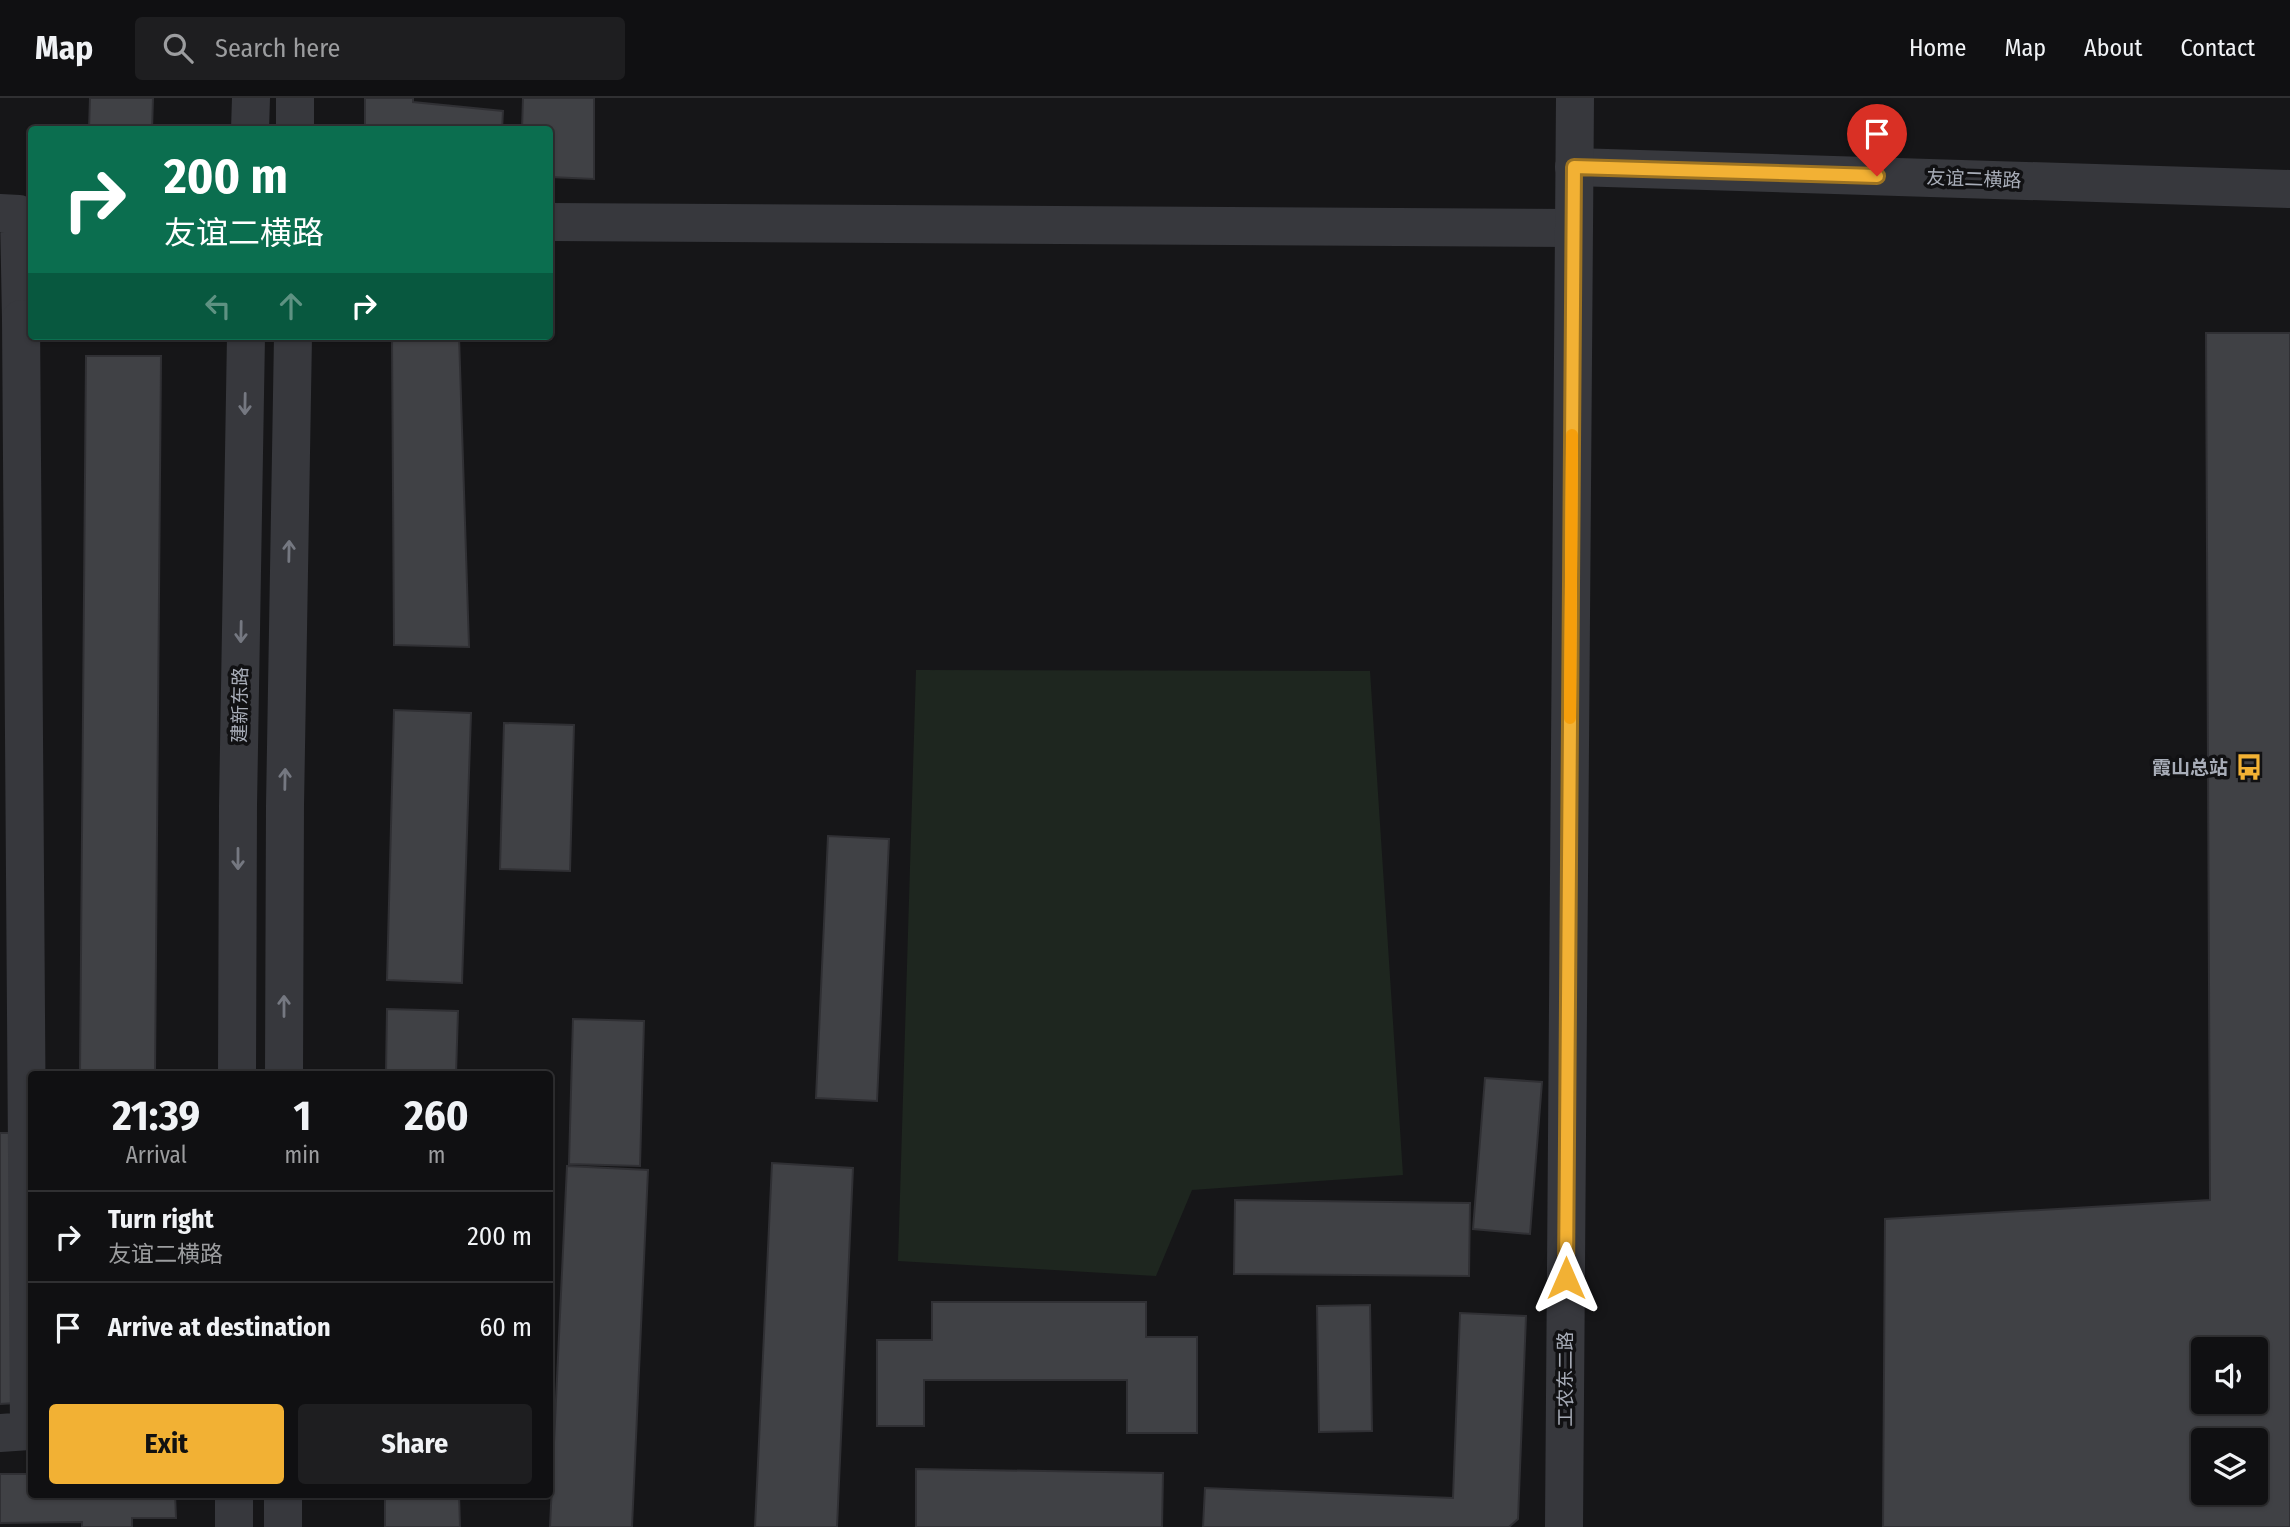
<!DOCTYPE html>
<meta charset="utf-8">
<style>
body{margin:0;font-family:"Fira Sans Condensed","Noto Sans SC",sans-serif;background:#1e1e20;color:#f1f3f6;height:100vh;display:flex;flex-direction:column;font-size:26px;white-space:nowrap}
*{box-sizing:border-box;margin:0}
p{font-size:23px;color:#9c9d9f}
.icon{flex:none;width:38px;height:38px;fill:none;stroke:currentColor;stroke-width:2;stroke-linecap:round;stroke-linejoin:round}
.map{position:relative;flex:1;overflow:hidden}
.drawer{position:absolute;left:28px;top:973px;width:525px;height:427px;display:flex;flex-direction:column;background:#101012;border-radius:7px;box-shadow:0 2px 5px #0004,0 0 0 2px #303032}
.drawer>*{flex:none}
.guide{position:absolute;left:28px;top:28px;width:525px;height:214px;border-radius:7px;box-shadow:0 2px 5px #0004,0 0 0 2px #303032;background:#0b6e4f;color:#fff;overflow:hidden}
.fabs{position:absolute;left:2191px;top:1239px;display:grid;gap:14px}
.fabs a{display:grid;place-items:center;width:77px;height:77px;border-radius:7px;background:#101012;box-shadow:0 2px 5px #0004,0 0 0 2px #303032;font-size:35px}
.pin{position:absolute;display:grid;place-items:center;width:60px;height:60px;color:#fff;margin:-72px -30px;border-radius:50% 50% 50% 0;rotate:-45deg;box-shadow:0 0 7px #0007}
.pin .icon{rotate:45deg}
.me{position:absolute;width:77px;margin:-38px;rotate:0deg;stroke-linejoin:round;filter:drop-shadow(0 0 5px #0008)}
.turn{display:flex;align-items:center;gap:24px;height:147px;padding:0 21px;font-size:32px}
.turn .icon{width:91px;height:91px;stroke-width:2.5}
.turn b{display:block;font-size:49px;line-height:60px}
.lanes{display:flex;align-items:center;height:66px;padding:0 21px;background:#0003;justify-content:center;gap:35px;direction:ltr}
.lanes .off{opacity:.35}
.eta{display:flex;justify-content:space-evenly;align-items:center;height:119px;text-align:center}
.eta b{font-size:42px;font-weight:700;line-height:49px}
.action{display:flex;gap:14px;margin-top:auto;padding:14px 21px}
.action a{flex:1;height:80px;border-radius:7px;background:#f2b134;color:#111;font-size:28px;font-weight:700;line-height:80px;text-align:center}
.action a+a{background:#1e1e20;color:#f1f3f6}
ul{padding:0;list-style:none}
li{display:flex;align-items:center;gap:21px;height:91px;padding:0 21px;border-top:2px solid #303032}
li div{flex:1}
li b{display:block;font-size:26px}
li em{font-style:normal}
header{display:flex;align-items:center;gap:42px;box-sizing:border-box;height:98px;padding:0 35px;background:#101012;border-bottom:2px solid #303032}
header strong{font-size:33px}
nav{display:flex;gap:38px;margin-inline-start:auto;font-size:24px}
.search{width:490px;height:63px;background:#1e1e20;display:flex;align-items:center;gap:18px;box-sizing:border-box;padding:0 24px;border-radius:7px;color:#9c9d9f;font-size:26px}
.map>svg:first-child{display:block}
</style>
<header>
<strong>Map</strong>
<div class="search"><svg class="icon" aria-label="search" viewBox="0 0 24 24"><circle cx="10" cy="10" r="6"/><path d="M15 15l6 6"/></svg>Search here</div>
<nav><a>Home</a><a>Map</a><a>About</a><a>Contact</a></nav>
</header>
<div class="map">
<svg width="2290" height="1429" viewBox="0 0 2290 1429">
<rect width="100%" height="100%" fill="#161618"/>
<polygon fill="#1e261f" points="916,572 1370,573 1403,1077 1192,1092 1156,1178 898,1163"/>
<g fill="#404145" stroke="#303034" stroke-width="2" fill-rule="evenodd">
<polygon points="90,0 153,0 152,32 89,32"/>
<polygon points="365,0 413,0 413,4 503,13 502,32 365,32"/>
<polygon points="523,0 594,0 594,81 550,79 550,32 522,32"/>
<path d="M 2206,235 L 2290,235 L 2290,1429 L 1883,1429 L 1885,1121 L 2210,1102 ZM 2203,1251 L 2256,1251 L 2256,1304 L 2203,1304 ZM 2203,1342 L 2256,1342 L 2256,1395 L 2203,1395 Z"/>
<polygon points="392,238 459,238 469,549 394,547"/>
<polygon points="86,258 161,258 155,976 80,976"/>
<polygon points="394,612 471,615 462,885 387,882"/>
<polygon points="504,625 574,627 570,773 500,771"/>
<polygon points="828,738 889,741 877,1003 816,1000"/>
<polygon points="387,911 458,913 456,976 386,976"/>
<polygon points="573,921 644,923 640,1068 569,1066"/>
<polygon points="1485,980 1542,984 1530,1136 1473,1131"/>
<polygon points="0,1035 15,1035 16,1305 0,1306"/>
<polygon points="772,1065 853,1070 837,1429 755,1429"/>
<polygon points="567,1068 648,1072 632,1429 550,1429"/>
<polygon points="1235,1102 1470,1105 1469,1178 1234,1176"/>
<polygon points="932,1204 1146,1204 1146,1239 1197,1239 1197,1335 1127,1335 1127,1282 924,1282 924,1328 877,1328 877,1242 932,1242"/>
<polygon points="1370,1207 1372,1333 1319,1334 1317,1208"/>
<polygon points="1460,1215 1526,1218 1518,1421 1509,1429 1203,1429 1205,1390 1453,1400"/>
<polygon points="916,1371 1163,1375 1162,1429 916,1429"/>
<polygon points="0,1376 32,1376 32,1396 175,1396 176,1420 132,1420 132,1429 82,1429 82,1424 0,1425"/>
<polygon points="385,1396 459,1396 460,1429 385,1429"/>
</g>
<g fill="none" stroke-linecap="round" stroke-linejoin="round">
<g stroke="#37383d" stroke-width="38">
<polyline points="250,32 251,0"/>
<polyline points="295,32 295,0"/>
<polyline points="1574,69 2290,91"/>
<polyline points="0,115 19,116 21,221"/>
<polyline points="550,124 1574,130"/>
<polyline points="237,976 238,708 246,238"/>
<polyline points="284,976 285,708 293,238"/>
<polyline points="0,1335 29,1333 21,221 32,222"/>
<polyline points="234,1429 234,1396"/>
<polyline points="283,1429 283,1396"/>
<polyline points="1564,1429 1575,0"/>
</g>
</g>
<defs><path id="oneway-shaft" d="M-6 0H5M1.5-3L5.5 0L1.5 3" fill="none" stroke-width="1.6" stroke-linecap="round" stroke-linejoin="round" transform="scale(1.75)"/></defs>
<g stroke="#757881">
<use href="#oneway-shaft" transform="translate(245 306) rotate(91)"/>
<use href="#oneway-shaft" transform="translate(289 453) rotate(-89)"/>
<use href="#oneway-shaft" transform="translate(241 534) rotate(91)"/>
<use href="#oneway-shaft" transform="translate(285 681) rotate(-89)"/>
<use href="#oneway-shaft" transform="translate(238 761) rotate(90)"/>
<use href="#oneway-shaft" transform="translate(284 908) rotate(-90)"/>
</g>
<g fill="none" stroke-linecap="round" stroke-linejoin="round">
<defs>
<polyline id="route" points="1566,1180 1574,69 1877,78"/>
</defs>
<use href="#route" stroke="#9d7322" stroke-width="18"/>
<use href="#route" stroke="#f2b134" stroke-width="12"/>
<polyline stroke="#f59e0b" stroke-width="12" points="1570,620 1572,337"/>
</g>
<defs>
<symbol id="bus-bare" viewBox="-9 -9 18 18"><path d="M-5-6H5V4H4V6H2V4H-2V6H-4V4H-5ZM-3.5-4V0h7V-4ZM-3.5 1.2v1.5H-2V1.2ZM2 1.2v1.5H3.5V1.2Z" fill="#f2b134" stroke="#111113" stroke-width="2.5" paint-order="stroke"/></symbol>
</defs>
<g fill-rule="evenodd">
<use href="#bus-bare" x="2230" y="650" width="38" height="38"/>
</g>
<g text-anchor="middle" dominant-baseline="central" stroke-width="7" stroke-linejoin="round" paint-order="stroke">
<g font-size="19" fill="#a8adb8" stroke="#111113">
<text transform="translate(1974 81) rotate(2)">友谊二横路</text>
<text transform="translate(240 607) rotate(-89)">建新东路</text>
<text transform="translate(1565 1281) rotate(-90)">工农东二路</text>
</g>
<g font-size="19" font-weight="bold" fill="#a8adb8" stroke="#111113" text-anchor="end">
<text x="2228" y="669">霞山总站</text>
</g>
</g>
</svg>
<div class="fabs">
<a><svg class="icon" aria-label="sound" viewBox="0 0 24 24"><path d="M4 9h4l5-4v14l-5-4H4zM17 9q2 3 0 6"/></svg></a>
<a><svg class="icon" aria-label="layers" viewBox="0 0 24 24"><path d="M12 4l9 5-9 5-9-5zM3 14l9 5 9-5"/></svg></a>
</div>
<div class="pin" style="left:1877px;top:78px;background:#d93025"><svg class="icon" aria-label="arrive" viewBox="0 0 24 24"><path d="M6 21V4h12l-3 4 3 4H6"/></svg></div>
<svg class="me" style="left:1566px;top:1180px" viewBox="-20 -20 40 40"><path d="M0-17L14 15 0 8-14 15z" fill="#f2b134" stroke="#fff" stroke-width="4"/></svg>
<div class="guide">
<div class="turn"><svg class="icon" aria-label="right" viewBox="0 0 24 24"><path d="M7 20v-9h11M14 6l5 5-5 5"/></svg><div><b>200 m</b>友谊二横路</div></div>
<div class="lanes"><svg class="icon off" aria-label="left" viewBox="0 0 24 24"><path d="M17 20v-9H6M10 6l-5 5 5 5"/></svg><svg class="icon off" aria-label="ahead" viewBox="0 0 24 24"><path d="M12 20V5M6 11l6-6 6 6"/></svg><svg class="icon" aria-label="right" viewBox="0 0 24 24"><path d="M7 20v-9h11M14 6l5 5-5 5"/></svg></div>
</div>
<section class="drawer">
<div class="eta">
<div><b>21:39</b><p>Arrival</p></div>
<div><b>1</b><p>min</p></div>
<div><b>260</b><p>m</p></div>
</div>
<ul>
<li><svg class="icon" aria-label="right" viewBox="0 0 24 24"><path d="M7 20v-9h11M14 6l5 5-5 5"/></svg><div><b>Turn right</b><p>友谊二横路</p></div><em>200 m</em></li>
<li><svg class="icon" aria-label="arrive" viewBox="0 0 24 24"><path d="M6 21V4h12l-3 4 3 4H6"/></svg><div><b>Arrive at destination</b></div><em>60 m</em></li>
</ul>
<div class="action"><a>Exit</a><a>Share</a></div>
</section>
</div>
